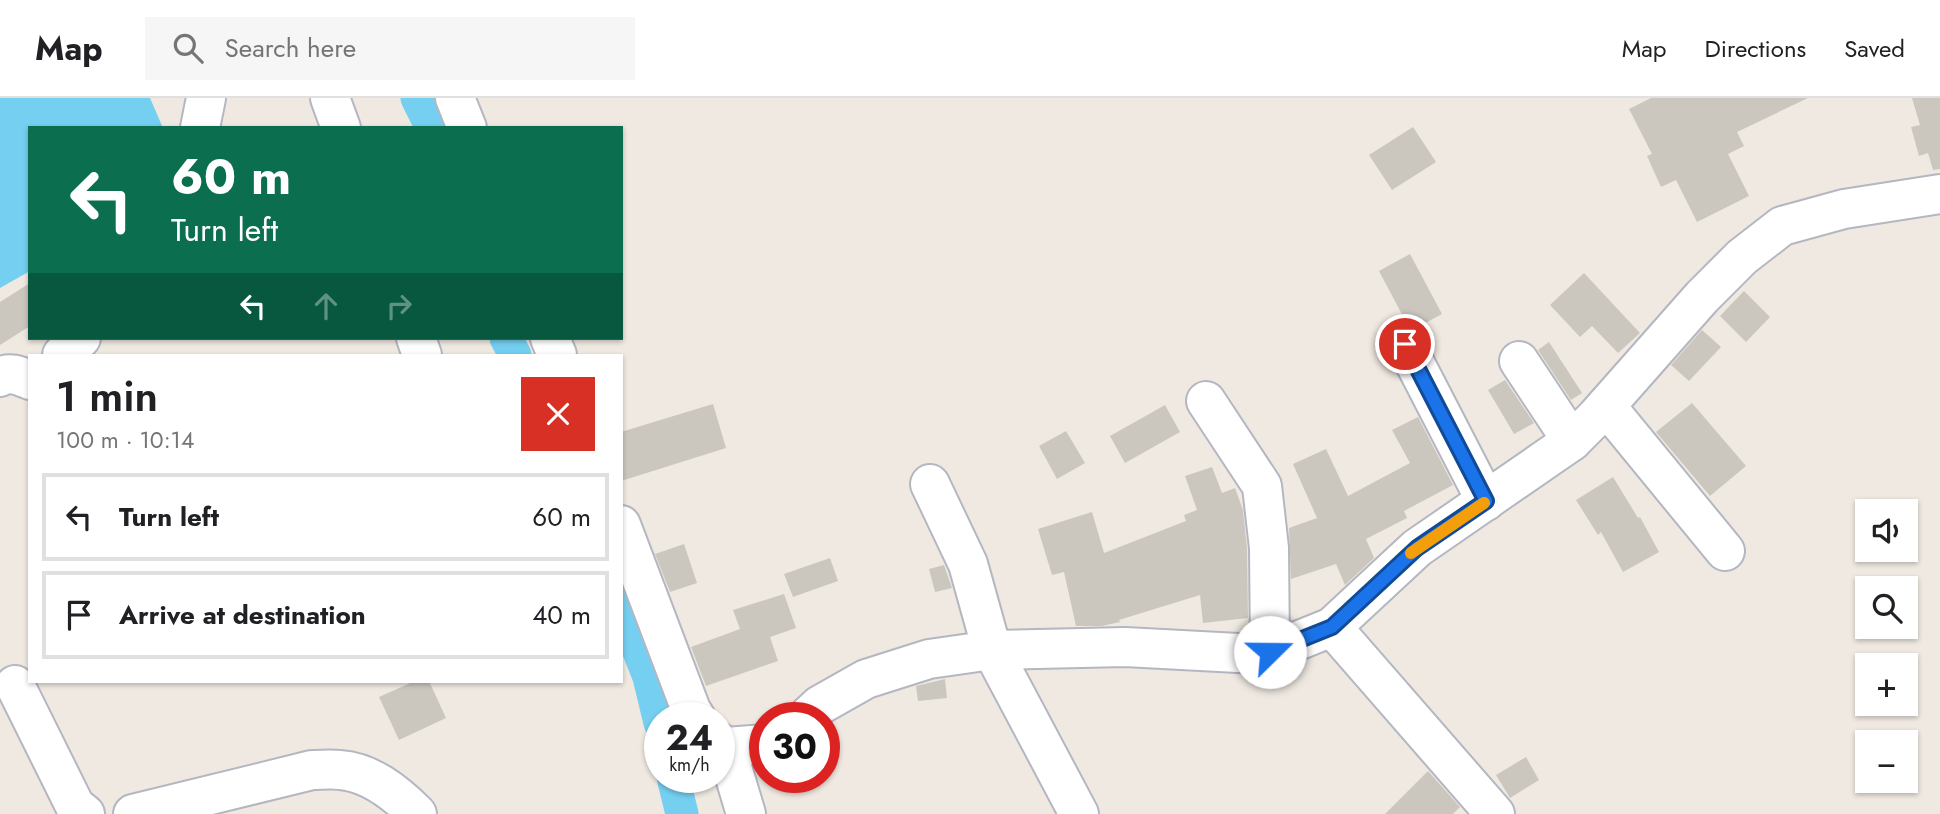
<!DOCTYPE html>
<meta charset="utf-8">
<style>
body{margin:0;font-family:Jost,sans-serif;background:#f6f6f6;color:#202124;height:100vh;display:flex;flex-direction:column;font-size:26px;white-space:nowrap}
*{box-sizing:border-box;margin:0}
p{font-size:23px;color:#757577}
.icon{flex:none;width:38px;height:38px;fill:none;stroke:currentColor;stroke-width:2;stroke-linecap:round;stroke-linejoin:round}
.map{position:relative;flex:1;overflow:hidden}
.side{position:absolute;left:28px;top:256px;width:595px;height:329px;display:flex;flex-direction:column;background:#fff;border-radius:0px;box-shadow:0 2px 5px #0004}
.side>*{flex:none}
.hud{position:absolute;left:28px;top:28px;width:595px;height:214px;border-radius:0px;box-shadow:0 2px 5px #0004;background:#0b6e4f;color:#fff;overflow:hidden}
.controls{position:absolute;left:1855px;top:401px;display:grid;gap:14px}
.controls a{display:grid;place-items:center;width:63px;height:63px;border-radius:0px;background:#fff;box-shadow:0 2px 5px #0004;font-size:35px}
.speed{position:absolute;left:644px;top:604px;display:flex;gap:14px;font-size:35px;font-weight:700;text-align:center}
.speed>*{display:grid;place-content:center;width:91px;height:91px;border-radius:50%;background:#fff;box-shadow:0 2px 5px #0004;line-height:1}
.speed small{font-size:18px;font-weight:400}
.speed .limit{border:10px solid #d22;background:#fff;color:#111}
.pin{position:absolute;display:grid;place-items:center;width:60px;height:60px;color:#fff;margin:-30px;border:4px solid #fff;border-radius:50%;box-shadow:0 2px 7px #0007}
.me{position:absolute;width:77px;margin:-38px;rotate:68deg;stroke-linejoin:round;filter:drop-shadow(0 0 5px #0008)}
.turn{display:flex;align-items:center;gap:24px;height:147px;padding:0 28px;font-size:32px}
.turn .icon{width:91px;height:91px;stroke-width:2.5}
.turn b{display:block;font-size:49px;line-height:60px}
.lanes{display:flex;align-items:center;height:66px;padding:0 28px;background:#0003;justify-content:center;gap:35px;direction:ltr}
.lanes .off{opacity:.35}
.round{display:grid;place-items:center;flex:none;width:74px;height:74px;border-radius:0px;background:#f6f6f6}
.overview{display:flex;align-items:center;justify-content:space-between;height:119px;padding:0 28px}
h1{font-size:42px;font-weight:600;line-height:52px}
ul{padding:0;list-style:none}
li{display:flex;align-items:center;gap:21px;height:88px;margin:0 14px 10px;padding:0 14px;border:4px solid #e0e0e0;border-radius:0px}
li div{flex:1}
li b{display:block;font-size:26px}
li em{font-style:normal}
header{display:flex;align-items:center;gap:42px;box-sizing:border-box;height:98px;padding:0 35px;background:#fff;border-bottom:2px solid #e0e0e0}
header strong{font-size:33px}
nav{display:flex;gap:38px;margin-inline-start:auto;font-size:24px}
.search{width:490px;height:63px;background:#f6f6f6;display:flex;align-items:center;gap:18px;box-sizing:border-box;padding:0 24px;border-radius:0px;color:#757577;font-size:26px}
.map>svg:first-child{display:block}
</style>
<header>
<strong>Map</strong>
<div class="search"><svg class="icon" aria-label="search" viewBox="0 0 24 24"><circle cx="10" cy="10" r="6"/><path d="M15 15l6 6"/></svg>Search here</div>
<nav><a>Map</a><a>Directions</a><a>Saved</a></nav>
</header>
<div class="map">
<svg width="1940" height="716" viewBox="0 0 1940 716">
<rect width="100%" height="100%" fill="#efe9e1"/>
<polygon fill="#75cff0" points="0,0 150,0 163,30 30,30 30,173 0,190"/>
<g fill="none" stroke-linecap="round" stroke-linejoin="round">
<g stroke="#75cff0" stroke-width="33">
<polyline points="417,0 432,30"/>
<polyline points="506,240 515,257"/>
<polyline points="621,508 649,579 660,625"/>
<polyline points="673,679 682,716"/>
</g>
</g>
<g fill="#cbc7bf">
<polygon points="1651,0 1808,0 1737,34 1744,48 1728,56 1749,98 1697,124 1676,82 1661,89 1647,58 1652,56 1629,11"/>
<polygon points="1912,0 1940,0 1940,71 1933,72 1928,55 1919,58 1911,29 1920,27"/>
<polygon points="1413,29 1436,64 1392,92 1369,57"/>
<polygon points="1410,156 1442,216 1418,229 1406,224 1379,173"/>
<polygon points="1584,175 1640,235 1618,255 1592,228 1580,239 1550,207"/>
<polygon points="30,185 30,228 0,247 0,204"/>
<polygon points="1744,193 1770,219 1746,244 1720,218"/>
<polygon points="1702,232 1721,249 1689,283 1671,267"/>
<polygon points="1549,244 1582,295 1571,302 1538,252"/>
<polygon points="1505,282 1534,325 1514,336 1488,292"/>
<polygon points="1692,305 1746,368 1710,398 1656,334"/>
<polygon points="713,306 726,350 621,383 621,334"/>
<polygon points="1165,307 1180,334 1125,365 1110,338"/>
<polygon points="1418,319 1453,387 1404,413 1407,420 1366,441 1374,460 1345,487 1336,466 1291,481 1289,430 1317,420 1293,366 1326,351 1348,398 1410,365 1392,332"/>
<polygon points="1066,333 1085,365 1057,381 1039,348"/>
<polygon points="1212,369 1222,395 1235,390 1243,412 1247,451 1248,520 1203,525 1200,497 1119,522 1120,524 1102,528 1076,528 1064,474 1052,477 1038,431 1092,414 1104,455 1186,423 1184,417 1197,412 1185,378"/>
<polygon points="1613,379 1638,420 1640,419 1659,454 1623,474 1601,434 1598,437 1576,402"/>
<polygon points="684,446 697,485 670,494 655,456"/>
<polygon points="830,460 838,483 793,499 784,476"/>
<polygon points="944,467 952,490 935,494 929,471"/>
<polygon points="784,496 796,530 770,539 778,563 706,588 691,549 740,531 733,512"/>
<polygon points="945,581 947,600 918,603 916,588"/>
<polygon points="415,583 429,583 446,620 399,642 379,599"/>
<polygon points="1526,659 1539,682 1510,700 1496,677"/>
<polygon points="1428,673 1460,709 1453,716 1385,716"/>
</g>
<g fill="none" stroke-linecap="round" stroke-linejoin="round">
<defs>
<g id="minor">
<polyline points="330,0 341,30"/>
<polyline points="455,0 467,30"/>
<polyline points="200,30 206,0"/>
<polyline points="416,240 422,257"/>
<polyline points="550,240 557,257"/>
<polyline points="1405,246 1486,403"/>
<polyline points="62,257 81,240"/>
<polyline points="1519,263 1572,343"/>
<path d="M 0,279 C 10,273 20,278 30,282"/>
<polyline points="1206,303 1262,388 1269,450 1270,554"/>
<polyline points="1606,308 1725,453"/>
<polyline points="930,386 968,466 992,552 1079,716"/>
<polyline points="621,427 691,612 696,620"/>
<polyline points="1332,529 1495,716"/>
<polyline points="15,587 75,708 85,716"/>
<polyline points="806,620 820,607 866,581 929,561 992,552 1125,549 1238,555 1270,554 1332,529 1417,450 1572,343 1596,319 1702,199 1742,159 1782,128 1844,111 1940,96"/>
<polyline points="719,644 726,649 765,646"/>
<polyline points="726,649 746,716"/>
<path d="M 133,716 L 312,672 C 321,672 331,671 340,672 C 370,674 396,695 417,716"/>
</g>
</defs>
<use href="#minor" stroke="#b4b7c1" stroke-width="42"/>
<use href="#minor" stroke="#fff" stroke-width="38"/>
</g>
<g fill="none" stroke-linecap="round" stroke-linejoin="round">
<defs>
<polyline id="route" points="1270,554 1332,529 1417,450 1486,403 1405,246"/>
</defs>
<use href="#route" stroke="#114b97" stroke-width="18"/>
<use href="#route" stroke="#1a73e8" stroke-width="12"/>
<polyline stroke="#f59e0b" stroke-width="12" points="1411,455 1484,405"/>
</g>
</svg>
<div class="controls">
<a><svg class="icon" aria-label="sound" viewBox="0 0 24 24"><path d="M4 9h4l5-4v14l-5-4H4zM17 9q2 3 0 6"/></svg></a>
<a><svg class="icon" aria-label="search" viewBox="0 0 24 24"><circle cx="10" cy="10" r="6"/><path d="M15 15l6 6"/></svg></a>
<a>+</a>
<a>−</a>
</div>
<div class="speed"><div>24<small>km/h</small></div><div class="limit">30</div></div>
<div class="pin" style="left:1405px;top:246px;background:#d93025"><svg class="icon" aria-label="arrive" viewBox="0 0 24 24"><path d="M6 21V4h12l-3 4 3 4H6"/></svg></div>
<svg class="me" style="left:1270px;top:554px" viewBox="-20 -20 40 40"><circle r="19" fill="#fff"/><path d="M0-13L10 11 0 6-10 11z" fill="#1a73e8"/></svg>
<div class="hud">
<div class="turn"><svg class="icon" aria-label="left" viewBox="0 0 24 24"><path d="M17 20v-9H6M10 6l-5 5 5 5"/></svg><div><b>60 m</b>Turn left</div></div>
<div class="lanes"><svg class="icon" aria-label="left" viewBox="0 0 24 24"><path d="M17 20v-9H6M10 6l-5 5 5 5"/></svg><svg class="icon off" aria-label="ahead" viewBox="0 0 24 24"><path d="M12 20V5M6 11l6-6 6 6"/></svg><svg class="icon off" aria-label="right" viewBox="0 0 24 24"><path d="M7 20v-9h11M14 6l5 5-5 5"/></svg></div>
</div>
<section class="side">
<div class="overview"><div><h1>1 min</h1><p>100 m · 10:14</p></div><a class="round" style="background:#d93025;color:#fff"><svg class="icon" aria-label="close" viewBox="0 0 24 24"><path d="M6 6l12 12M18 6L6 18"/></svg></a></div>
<ul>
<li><svg class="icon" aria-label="left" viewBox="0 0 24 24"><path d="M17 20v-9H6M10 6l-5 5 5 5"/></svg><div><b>Turn left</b></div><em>60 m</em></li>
<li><svg class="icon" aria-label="arrive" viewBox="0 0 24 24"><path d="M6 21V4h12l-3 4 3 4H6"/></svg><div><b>Arrive at destination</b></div><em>40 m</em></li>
</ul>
</section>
</div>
